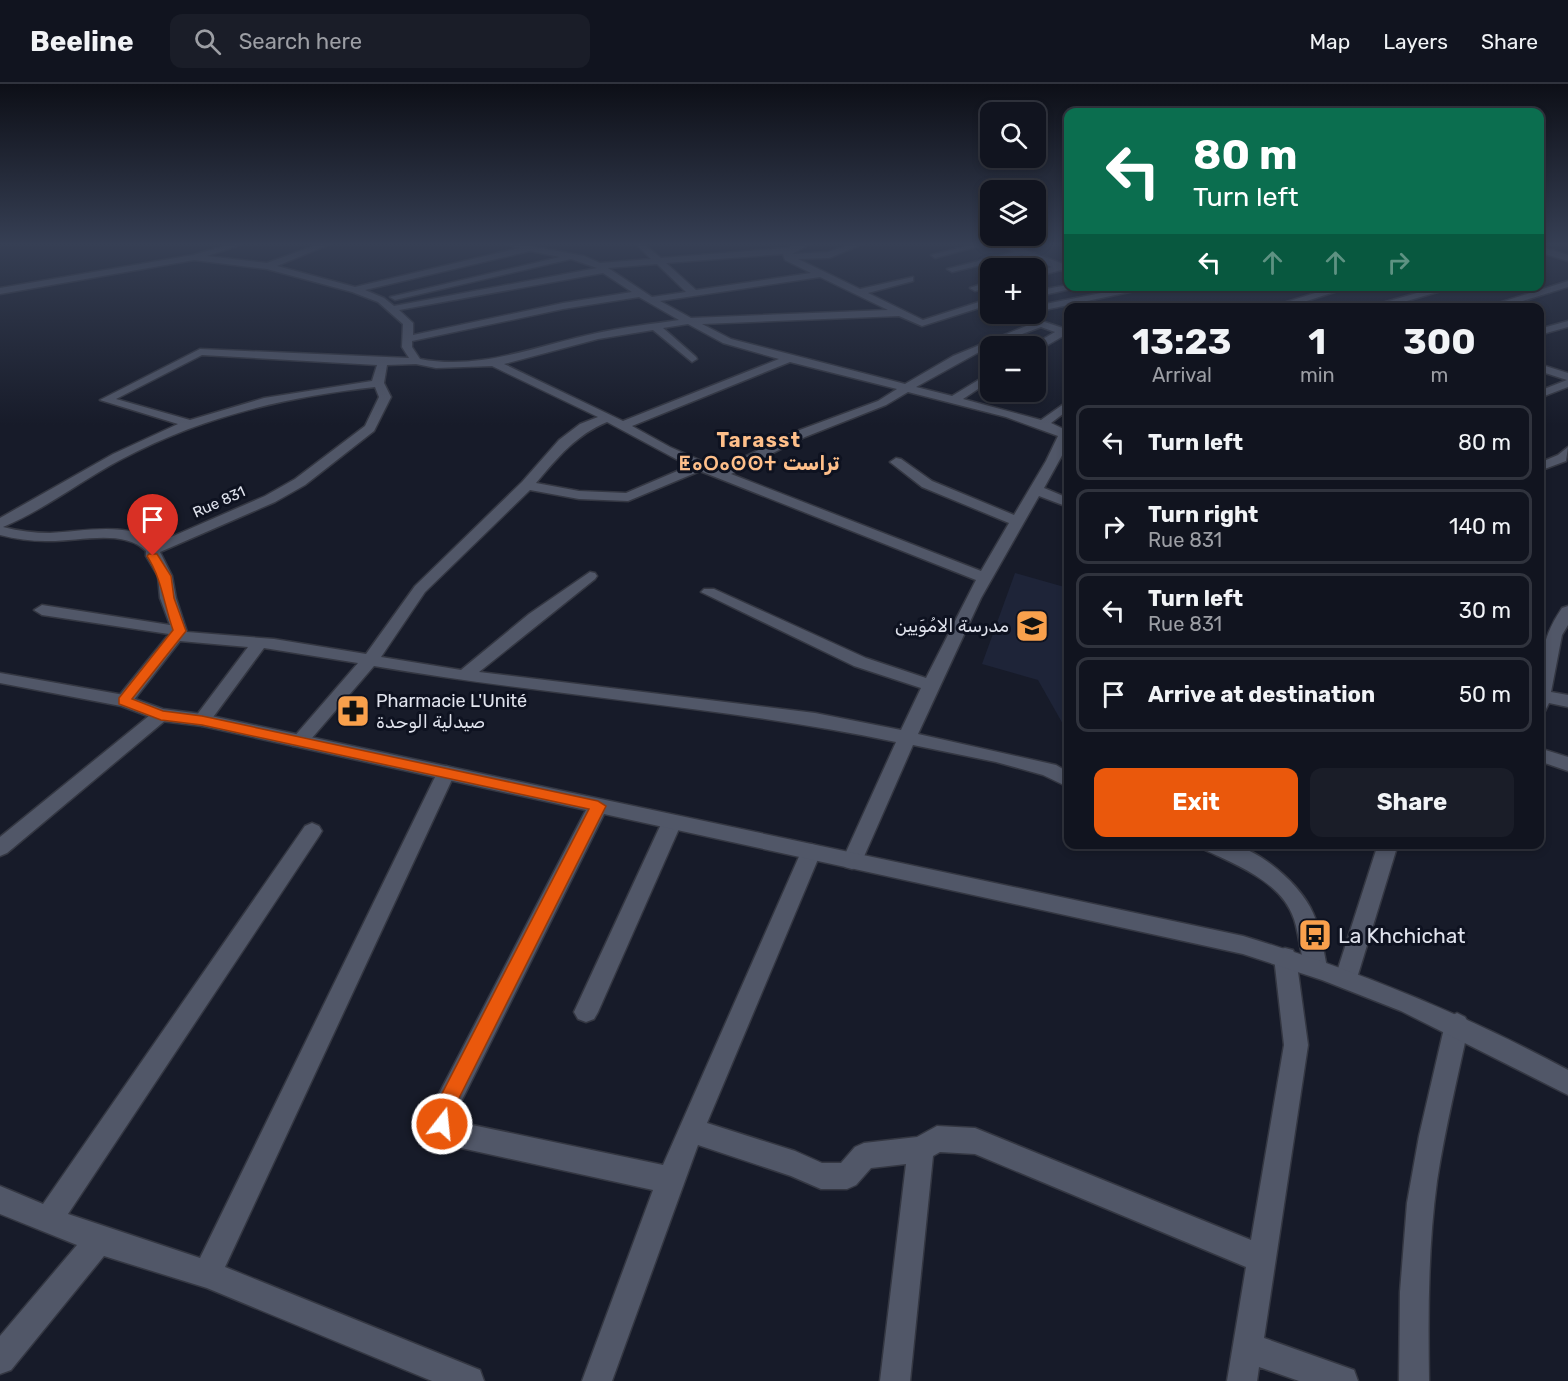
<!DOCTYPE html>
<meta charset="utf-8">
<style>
body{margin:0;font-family:Rubik,"Noto Sans Arabic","Noto Sans Tifinagh",sans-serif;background:#1a1d28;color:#f1f3f6;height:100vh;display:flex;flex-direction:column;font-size:22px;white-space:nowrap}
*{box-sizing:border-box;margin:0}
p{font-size:20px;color:#9c9ea4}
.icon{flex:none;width:33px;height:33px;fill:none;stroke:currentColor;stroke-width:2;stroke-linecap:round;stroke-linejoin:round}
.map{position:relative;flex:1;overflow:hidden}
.drawer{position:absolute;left:1064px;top:219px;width:480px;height:546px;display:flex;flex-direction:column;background:#11141f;border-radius:12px;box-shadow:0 3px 9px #0003,0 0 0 2px #30333d}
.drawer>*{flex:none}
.guide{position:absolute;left:1064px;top:24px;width:480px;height:183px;border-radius:12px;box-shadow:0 3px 9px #0003,0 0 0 2px #30333d;background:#0b6e4f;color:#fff;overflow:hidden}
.buttons{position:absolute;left:980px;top:18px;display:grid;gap:12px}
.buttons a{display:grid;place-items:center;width:66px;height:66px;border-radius:12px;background:#11141f;box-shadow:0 3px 9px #0003,0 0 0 2px #30333d;font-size:30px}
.pin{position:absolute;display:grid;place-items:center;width:51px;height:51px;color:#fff;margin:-62px -26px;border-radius:50% 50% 50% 0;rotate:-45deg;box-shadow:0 0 6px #0007}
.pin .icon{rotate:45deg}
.me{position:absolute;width:66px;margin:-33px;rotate:16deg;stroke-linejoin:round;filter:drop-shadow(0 0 4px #0008)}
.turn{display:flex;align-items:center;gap:21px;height:126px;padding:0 30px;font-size:27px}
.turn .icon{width:78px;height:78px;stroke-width:2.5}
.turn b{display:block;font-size:42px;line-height:51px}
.lanes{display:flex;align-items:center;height:57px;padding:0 30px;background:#0003;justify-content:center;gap:30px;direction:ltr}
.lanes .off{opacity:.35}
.eta{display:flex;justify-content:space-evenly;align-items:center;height:102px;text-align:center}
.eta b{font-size:36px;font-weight:700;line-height:42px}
.button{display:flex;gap:12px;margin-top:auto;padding:12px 30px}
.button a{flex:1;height:69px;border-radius:12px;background:#ea580c;color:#fff;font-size:24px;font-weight:700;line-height:69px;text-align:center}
.button a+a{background:#1a1d28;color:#f1f3f6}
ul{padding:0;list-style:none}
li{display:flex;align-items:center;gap:18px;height:75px;margin:0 12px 9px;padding:0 18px;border:3px solid #30333d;border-radius:12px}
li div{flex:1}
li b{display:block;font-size:22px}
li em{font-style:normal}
header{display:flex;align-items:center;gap:36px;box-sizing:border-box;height:84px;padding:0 30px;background:#11141f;border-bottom:2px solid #30333d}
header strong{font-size:28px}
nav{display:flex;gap:33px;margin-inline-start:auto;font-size:21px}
.search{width:420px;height:54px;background:#1a1d28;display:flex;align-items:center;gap:15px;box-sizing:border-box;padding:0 21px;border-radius:12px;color:#9c9ea4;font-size:22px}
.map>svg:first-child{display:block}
</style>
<header>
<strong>Beeline</strong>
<div class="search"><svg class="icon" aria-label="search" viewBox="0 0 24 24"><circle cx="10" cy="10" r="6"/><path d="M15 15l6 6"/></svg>Search here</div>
<nav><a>Map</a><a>Layers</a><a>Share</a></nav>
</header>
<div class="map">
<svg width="1568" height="1297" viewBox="0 0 1568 1297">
<rect width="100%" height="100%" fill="#171b29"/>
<polygon fill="#1e2438" points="1015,489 1068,504 1068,649 1038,596 982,580"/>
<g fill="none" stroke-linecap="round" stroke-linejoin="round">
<defs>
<g id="minor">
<path d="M 231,160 L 243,160 L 207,172 L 267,179 L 319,160 L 330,160 L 277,182 L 355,203 L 519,164 L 506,160 L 520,160 L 584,172 L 600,179 L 651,175 L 636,160 L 644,160 L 661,174 L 786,164 L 799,160 L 810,160 L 792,170 L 828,168 L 852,160 L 863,160 L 829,174 L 798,175 L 860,205 L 913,193 L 913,197 L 868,209 L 923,236 L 982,217 L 990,219 L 990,225 L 982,223 L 922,242 L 899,232 L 702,240 L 731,255 L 905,300 L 953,272 L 1031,240 L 1007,230 L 1020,230 L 1063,244 L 1068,242 L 1068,252 L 1065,251 L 1039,266 L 1035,267 L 1035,262 L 1031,262 L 1055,248 L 1041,243 L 990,262 L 916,303 L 952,312 L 990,289 L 990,297 L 963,315 L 1041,336 L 1068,317 L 1068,326 L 1051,339 L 1068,347 L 1065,366 L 1044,404 L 1068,414 L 1068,423 L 1039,412 L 981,514 L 918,650 L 1056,681 L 1068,688 L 1068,703 L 1043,691 L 996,678 L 913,661 L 862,777 L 859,783 L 852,785 L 845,783 L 842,777 L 896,658 C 724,622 547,612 374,582 L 305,662 L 293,662 L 290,658 L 293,654 L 358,579 L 264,564 L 208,640 L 202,642 L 193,636 L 248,563 L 180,557 L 130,621 L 118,621 L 115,617 L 118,613 L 169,550 L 42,531 L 34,526 L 42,521 L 170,541 L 160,514 L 158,492 L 146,472 L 146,467 C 123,444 77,458 46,457 C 30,457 16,455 0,451 L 0,434 L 113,370 L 178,340 L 100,316 L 200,265 L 409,274 L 402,263 L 403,240 L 378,218 L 352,208 L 267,185 L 194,176 L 0,210 L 0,204 L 193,171 ZM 530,167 L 560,173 L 390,213 L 395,216 L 571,175 L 597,184 L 394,222 L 384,214 L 365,206 ZM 783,170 L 785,176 L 811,189 L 696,206 L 666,179 ZM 657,180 L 686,208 L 652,213 L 608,184 ZM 603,189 L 632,208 L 563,219 L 413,251 L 413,239 L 399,226 ZM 820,193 L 888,226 L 691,234 L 660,217 ZM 639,213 L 679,236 C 652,240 624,243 597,249 C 538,261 481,287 420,275 L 412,263 L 412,257 L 563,225 ZM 688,240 L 723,259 L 779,275 L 623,337 L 504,280 L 598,255 L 653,246 L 692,278 L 697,275 L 696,273 L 663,244 ZM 202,271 L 377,281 L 372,297 L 264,314 L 190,336 L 116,315 ZM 790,278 L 897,305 L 878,317 L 797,347 L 720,385 L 670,363 L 632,342 ZM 416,280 L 436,284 L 492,282 L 598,333 L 580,340 L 559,356 L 522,398 L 415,502 L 366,570 L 274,555 L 187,548 L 176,514 L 172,492 L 160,468 L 275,418 L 305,401 L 374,347 L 391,313 L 384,299 L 387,281 ZM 375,303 L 379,313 L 365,342 L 295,395 L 265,412 L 155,460 C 131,436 81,448 50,449 C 34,449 19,447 3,443 C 44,426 82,396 122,375 C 201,333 285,313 375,303 ZM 908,308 L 1006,333 L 1058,352 L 1046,377 L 1014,431 L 932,397 L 901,375 L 896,374 L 890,378 L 922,403 L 1009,439 L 981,487 L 731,390 L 805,353 L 886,321 ZM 607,338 L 689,382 L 626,409 L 579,407 L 536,399 C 558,373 576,351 607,338 ZM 700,387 L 976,496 L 926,594 L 866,574 L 714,505 L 704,505 L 701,508 L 854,582 L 921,604 L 901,646 L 815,629 L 479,588 L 595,495 L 597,492 L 595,489 L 590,488 L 529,530 L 461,586 L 381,573 L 425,508 L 530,406 L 579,415 L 628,417 Z"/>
<polygon points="974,160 987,160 935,174 931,171"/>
<polygon points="999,160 1009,160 1066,181 1068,189 1061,186 1035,193 1035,187 1052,183 1022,171 952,188 947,185 1014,168"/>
<polygon points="1539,162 1568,171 1568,177 1539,168"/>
<polygon points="990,197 990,203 975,207 970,204"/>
<polygon points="1568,197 1568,203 1500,224 1483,224"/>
<polygon points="1068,201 1084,202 1035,213 1035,207"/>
<polygon points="1137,202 1158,202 1035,228 1035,222"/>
<polygon points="1337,202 1353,202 1285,224 1268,224"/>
<polygon points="1441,202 1458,202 1383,224 1365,224"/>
<polygon points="1568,237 1568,243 1539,251 1539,245"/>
<polygon points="1539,280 1568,289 1568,303 1539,314 1539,307 1567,296 1539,287"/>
<polygon points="1568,363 1566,377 1539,387 1539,379 1558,371"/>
<path d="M 1568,522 L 1568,541 L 1562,551 L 1551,608 L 1568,611 L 1568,623 L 1549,619 L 1545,627 L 1539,629 C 1539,587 1538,559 1562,524 Z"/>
<polygon points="161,625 170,631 167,635 7,769 0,772 0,753 155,627"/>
<polygon points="1539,664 1568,673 1568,687 1539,677"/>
<polygon points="446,682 453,684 455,689 225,1183 480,1286 484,1297 432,1297 207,1204 104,1172 11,1286 0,1290 0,1252 77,1161 0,1130 0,1102 43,1120 305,742 312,739 319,742 322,747 319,752 68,1130 200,1174 437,689 439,684"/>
<polygon points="598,715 605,717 608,722 454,1032 458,1038 663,1081 801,768 804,762 811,760 818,762 821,768 707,1039 795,1067 822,1079 841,1079 855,1063 864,1059 917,1053 937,1042 975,1044 1251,1156 1284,961 1274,873 1277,866 1285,864 1293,866 1296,873 1308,961 1264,1254 1354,1286 1358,1297 1299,1297 1259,1283 1257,1297 1227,1297 1246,1183 975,1070 940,1068 933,1072 910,1297 880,1297 906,1080 871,1084 856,1101 847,1105 821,1105 791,1092 698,1061 612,1297 582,1297 653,1106 452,1062 433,1049 428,1031 588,722 591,717"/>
<polygon points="672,731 679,733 682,738 598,928 594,935 586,938 578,935 574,928 662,738 665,733"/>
<path d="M 1200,760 C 1209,760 1219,759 1228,760 C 1259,764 1301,801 1313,829 C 1321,846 1323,865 1327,883 L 1324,890 L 1316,893 L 1308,890 C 1300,873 1300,853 1294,835 C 1281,797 1236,781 1203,765 Z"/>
<polygon points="1378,760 1398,760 1357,894 1354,901 1346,904 1338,901 1335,894"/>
<path d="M 1457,929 L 1465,933 L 1469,940 C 1458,992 1445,1044 1437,1097 C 1428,1163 1428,1230 1429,1297 L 1399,1297 L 1400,1208 L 1407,1119 L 1419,1052 L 1445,940 L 1449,933 Z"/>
</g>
<path id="tertiary" d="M 0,589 L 124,611 L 163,625 L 202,630 L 1243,852 C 1356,886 1464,930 1568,986 L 1568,1011 L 1401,927 L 1322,896 L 1243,870 L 202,642 L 161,637 L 121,622 L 0,599 Z"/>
</defs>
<use href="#minor" stroke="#343742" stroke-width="3"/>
<use href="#tertiary" stroke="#343742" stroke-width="3"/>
<use href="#minor" fill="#515768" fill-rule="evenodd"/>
<use href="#tertiary" fill="#515768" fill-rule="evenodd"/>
</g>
<linearGradient id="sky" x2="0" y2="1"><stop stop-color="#0d0f17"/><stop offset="0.47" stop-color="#363f54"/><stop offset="1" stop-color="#363f54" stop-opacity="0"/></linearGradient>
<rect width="1568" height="341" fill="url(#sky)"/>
<path fill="#ea580c" stroke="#983908" stroke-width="1.5" d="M 149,470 L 157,470 L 171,492 L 174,514 L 186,547 L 132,615 L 163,627 L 202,632 L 598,717 L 606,722 L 450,1032 L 452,1040 L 449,1047 L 442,1050 L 435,1047 L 431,1031 L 434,1025 L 589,725 L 202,641 L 161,636 L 119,620 L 119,614 L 173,546 C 164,521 162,495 147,472 Z"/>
<defs>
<symbol id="school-square" viewBox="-11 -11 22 22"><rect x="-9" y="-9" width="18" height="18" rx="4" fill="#f9a04c" stroke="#0e1220"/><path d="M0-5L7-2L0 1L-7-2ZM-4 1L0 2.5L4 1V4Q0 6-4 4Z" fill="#111"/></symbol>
<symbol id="pharmacy-square" viewBox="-11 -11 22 22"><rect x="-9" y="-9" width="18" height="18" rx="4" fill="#f9a04c" stroke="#0e1220"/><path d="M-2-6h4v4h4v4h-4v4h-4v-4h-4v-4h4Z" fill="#111"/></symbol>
<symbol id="bus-square" viewBox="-11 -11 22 22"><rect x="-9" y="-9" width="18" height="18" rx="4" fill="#f9a04c" stroke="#0e1220"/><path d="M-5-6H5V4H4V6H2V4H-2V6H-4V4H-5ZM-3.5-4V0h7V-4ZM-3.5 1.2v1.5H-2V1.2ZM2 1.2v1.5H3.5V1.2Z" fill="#111"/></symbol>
</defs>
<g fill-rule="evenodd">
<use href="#school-square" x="1013" y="523" width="38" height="38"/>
<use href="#pharmacy-square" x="334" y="608" width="38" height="38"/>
<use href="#bus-square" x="1296" y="832" width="38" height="38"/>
</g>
<g text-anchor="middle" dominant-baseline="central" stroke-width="6" stroke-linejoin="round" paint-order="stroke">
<g font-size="15" fill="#e0e3ed" stroke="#0e1220">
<text transform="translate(219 418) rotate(-24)">Rue 831</text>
</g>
<g font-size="18" fill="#e0e3ed" stroke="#0e1220" text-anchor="end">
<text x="1009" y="542">مدرسة الامُوَيين</text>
<text x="376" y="617" text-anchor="start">Pharmacie L'Unité<tspan x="376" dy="21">صيدلية الوحدة</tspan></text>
</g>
<g font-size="20" font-weight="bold" letter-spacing="1.5" fill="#febf8a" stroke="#0e1220">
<text x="759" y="356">Tarasst<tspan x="759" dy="23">ⵟⴰⵔⴰⵙⵙⵜ تراست</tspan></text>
</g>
<g font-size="21" fill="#e0e3ed" stroke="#0e1220" text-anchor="start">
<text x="1338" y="851">La Khchichat</text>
</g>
</g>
</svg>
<div class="buttons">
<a><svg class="icon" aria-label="search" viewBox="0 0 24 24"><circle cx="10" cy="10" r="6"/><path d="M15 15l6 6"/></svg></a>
<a><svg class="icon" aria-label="layers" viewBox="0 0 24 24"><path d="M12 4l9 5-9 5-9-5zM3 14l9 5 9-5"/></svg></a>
<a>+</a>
<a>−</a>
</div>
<div class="pin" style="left:153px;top:472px;background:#d93025"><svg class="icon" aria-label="arrive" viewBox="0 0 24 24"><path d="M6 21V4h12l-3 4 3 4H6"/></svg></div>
<svg class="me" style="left:442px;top:1040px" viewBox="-20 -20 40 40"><circle r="17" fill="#ea580c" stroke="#fff" stroke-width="3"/><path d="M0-11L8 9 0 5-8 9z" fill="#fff"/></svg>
<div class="guide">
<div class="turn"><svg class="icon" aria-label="left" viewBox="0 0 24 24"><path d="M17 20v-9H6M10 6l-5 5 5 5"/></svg><div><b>80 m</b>Turn left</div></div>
<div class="lanes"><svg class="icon" aria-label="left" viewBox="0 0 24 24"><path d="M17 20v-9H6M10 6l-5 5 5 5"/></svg><svg class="icon off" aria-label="ahead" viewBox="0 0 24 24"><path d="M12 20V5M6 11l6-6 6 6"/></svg><svg class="icon off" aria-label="ahead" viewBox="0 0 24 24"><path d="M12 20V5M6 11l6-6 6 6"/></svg><svg class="icon off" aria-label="right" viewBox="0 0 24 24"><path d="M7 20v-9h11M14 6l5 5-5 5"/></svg></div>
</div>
<section class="drawer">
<div class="eta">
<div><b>13:23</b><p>Arrival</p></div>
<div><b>1</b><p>min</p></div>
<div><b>300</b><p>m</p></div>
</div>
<ul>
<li><svg class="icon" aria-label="left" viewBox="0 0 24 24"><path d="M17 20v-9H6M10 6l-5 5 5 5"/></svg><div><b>Turn left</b></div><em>80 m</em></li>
<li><svg class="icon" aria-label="right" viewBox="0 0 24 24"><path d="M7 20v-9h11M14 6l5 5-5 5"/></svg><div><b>Turn right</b><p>Rue 831</p></div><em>140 m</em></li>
<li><svg class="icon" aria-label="left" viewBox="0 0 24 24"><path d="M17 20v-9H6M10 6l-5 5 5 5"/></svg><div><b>Turn left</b><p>Rue 831</p></div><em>30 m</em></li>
<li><svg class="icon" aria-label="arrive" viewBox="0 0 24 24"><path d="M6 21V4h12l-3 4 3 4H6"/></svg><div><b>Arrive at destination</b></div><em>50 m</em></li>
</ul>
<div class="button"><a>Exit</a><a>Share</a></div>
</section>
</div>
